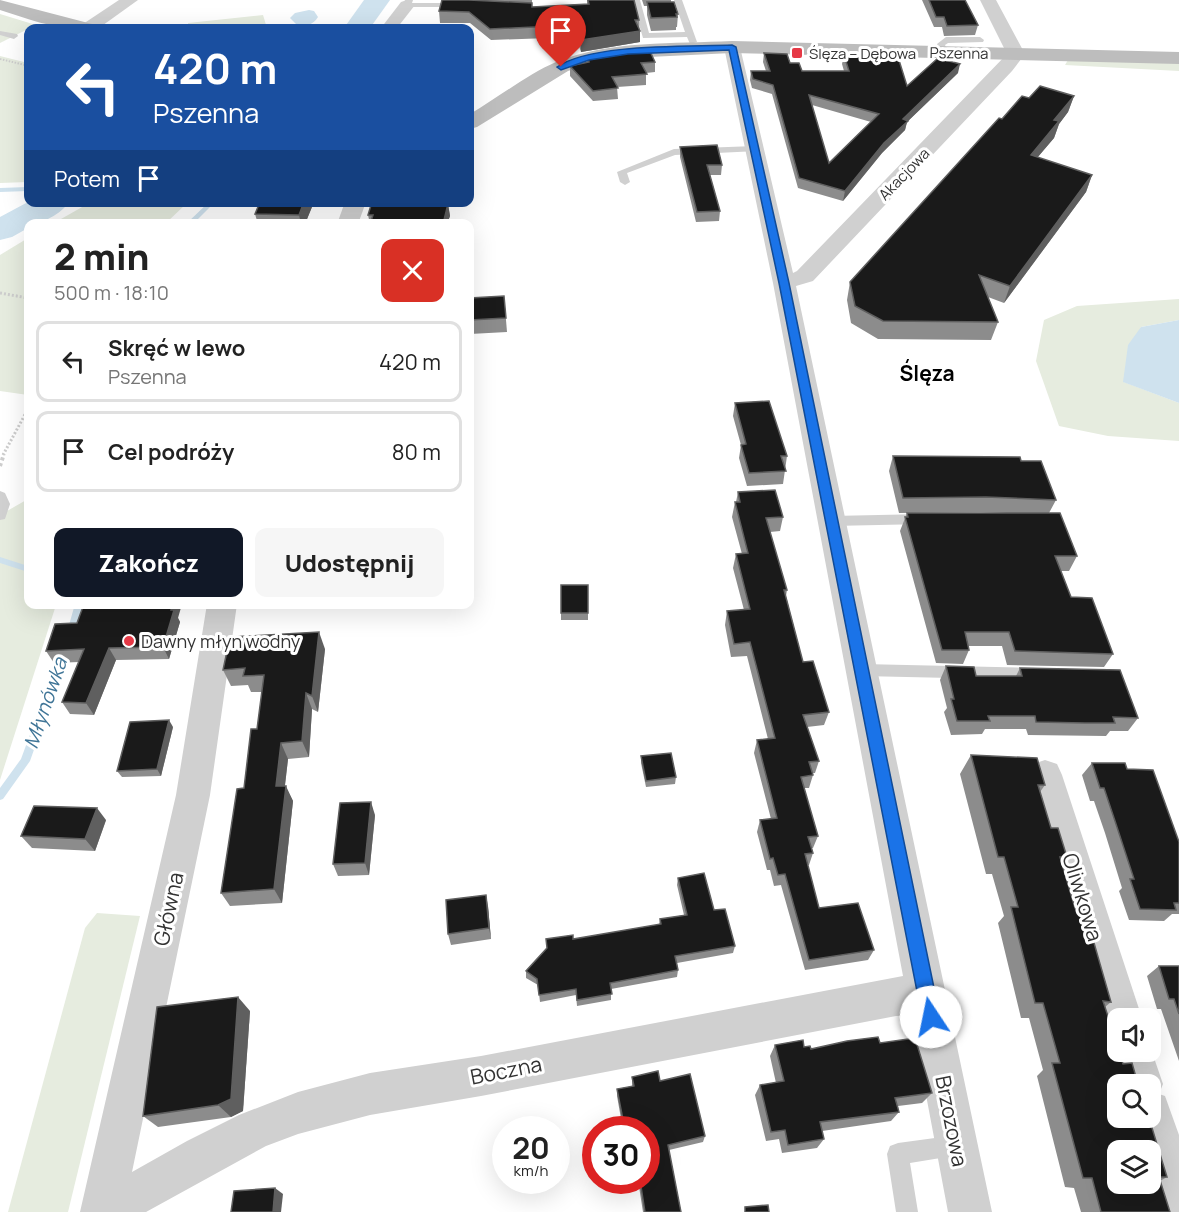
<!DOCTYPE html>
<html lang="pl">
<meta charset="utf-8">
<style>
body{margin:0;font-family:Manrope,sans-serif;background:#f6f6f6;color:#222;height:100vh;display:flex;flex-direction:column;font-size:22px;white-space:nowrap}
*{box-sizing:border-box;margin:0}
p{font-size:20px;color:#767676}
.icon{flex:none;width:33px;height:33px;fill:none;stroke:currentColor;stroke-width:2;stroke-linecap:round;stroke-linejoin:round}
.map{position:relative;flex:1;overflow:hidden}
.details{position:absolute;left:24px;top:219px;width:450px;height:390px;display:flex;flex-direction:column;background:#fff;border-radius:12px;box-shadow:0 6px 24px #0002}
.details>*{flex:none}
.guide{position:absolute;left:24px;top:24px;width:450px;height:183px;border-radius:12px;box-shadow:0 6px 24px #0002;background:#1a4fa0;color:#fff;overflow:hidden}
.fabs{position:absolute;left:1107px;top:1008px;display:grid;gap:12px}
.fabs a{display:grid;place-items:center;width:54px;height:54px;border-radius:12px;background:#fff;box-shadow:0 6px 24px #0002;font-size:30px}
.speed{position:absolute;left:492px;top:1116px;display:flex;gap:12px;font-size:30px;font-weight:700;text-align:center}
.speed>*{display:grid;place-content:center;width:78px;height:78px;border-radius:50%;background:#fff;box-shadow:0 6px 24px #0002;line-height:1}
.speed small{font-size:15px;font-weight:400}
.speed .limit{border:9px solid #d22;background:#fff;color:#111}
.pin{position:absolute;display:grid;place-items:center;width:51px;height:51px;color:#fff;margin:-62px -26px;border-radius:50% 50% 50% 0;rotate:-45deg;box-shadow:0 0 6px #0007}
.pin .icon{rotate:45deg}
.me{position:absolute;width:66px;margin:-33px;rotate:349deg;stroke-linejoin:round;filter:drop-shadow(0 0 4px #0008)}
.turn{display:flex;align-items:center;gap:21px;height:126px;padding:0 30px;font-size:27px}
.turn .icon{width:78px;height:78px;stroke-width:2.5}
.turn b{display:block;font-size:42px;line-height:51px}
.then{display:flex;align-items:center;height:57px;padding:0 30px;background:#0003;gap:12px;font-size:22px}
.round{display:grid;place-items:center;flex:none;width:63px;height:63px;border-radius:12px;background:#f6f6f6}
.overview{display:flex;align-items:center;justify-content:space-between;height:102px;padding:0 30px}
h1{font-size:36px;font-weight:800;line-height:45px}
.action{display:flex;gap:12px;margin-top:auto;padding:12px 30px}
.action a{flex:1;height:69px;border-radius:12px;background:#111827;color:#fff;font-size:24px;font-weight:800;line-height:69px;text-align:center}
.action a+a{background:#f6f6f6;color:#222}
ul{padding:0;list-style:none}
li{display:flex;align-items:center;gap:18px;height:81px;margin:0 12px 9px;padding:0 18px;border:3px solid #e0e0e0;border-radius:12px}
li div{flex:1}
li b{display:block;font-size:22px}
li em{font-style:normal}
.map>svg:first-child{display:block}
</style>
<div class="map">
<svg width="1179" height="1212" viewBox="0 0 1179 1212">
<rect width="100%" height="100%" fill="#fff"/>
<g fill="#e6ecdf">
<polygon points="0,14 36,25 0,43"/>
<polygon points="263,15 267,28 189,28 188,23"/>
<polygon points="0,56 28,63 28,182 0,183"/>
<polygon points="1068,60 1179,63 1179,71 1065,65"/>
<polygon points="91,202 187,202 187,203 166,223 54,223"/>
<polygon points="28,238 28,395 0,391 0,255"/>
<polygon points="1179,299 1179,320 1141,327 1124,382 1179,403 1179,441 1108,436 1059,426 1036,361 1044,320 1077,306"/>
<polygon points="28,499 28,604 56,605 0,780 0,515"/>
<polygon points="97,913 140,916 68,1212 8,1212 85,928"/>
</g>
<g fill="#cfe2ee">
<path d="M 309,10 L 314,11 L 318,17 C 313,25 307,26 298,26 L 290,18 L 295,13 Z"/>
<polygon points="1179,320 1179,403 1123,382 1128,345 1141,327"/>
</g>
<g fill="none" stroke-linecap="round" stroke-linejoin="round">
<g fill="#cfe2ee" fill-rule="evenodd">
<polygon points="28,187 28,191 0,192 0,188"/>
<polygon points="209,202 215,202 193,224 186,224"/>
<polygon points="0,557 28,566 28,572 0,563"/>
<polygon points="75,604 83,604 75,632 74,634 68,634 67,632"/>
<polygon points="64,650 67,651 68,653 30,761 3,799 0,800 0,788 21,759 60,653 61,651"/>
</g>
<g fill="#cfe2ee" fill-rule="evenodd">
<polygon points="364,0 390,0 370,28 344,28"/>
<path d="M 28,202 L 69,202 C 61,214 42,224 28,224 L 28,228 L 12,237 L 0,240 L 0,217 Z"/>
</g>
<g stroke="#cdcdcd" stroke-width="2" stroke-dasharray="1.5 1.5" stroke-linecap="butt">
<polyline points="0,59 25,65 28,69"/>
<polyline points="28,136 28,147"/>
</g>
<g stroke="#cdcdcd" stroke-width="3" stroke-dasharray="2 2" stroke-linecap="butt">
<polyline points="0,293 28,298"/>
<polyline points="3,455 28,409"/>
</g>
<polyline stroke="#cdcdcd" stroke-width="4" stroke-dasharray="3 3" stroke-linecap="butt" points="0,466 4,454"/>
<g fill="#d0d0d0" fill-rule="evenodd">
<polygon points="405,0 413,0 412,3 461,3 465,5 461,7 407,7 403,5"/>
<polygon points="632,0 640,0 649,33 685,32 674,0 682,0 697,42 690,44 687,37 643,38"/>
<polygon points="0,31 17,34 18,36 14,39 0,35"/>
<polygon points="980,37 984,40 983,42 948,43 945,45 948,52 944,55 940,52 937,44 946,37"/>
<polygon points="755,146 760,149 758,151 675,155 627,173 630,182 625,185 620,182 617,172 674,149"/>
<polygon points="0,491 5,493 10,504 5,519 0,520"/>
<polygon points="925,514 932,519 925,524 832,526 825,521 832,516"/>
<polygon points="862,664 1036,668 1042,669 1044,674 1042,679 1036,680 862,676 856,675 854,670 856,665"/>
<polygon points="957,1135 965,1138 968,1146 965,1154 910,1163 918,1212 896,1212 887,1154 890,1146 898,1143"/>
</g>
<g fill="#d0d0d0" fill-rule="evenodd">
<polygon points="119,0 138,0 99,28 81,28 83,24"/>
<polygon points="407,0 415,5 397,28 381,28 401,2"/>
<polygon points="980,0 996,0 1025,54 1012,71 813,281 796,286 992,1212 948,1212 911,1015 896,1016 481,1096 370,1115 298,1134 266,1146 146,1212 80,1212 176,795 207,604 237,604 210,795 132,1172 187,1141 239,1115 298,1092 370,1073 481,1056 903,976 773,283 724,47 726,43 738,43 740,47 793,273 797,271 1007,54"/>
<polygon points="345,202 366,202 358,224 337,224"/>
<polygon points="1045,760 1057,764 1062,775 1142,1018 1118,1018 1118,1036 1108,1032 1102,1018 1028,775 1033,764"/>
<path d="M 1118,1038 L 1118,1052 L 1150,1052 L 1150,1048 L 1152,1052 L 1163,1084 L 1159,1094 L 1165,1096 L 1179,1135 L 1179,1212 L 1162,1212 C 1152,1189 1150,1175 1150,1150 L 1141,1150 L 1131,1118 L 1150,1118 L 1150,1084 L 1122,1084 L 1112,1052 Z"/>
</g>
<g fill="#bdbdbd" fill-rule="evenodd">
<path d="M 0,0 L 92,24 L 95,28 C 62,32 31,20 0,10 Z"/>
<path d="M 732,41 L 1179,52 L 1179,64 L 732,53 L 628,58 L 591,63 L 568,71 L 477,127 L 470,129 L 470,114 C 496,99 528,74 556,62 C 610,40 674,44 732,41 Z"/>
</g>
</g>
<g fill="#8c8c8c" fill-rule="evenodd">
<polygon points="442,0 532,0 532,7 587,4 587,0 634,0 639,20 640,42 581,52 576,37 491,40 470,23 440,23 439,11"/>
<polygon points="642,0 671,0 671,2 678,14 677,27 676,27 676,30 651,31 647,15 647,6 644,6"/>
<polygon points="922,0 965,0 978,25 975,35 944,36 942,27 934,27"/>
<path d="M 764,53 L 790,63 L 802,71 L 844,71 L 842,64 L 844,55 L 907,86 L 958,73 L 907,122 L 905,130 L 882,153 L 843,201 L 798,188 L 772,94 L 752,88 L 750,80 L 751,71 L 766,71 L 763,62 ZM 812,105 L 871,122 L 829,163 Z"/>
<polygon points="587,56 655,62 655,72 646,73 646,85 617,87 618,99 593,101 570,76 570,66 587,63"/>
<polygon points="1074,96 1068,112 1059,124 1054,138 1037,158 1092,175 1086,192 1004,303 988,297 998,322 991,340 878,339 851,323 847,300 850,282 1002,119 1029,98"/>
<polygon points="680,147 722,165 721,175 710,175 720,211 719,221 696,222 680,157"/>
<polygon points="314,202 305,224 258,224 255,214"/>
<polygon points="372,202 447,202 447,203 448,204 450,216 447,224 370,224 368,215"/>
<polygon points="504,296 507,332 470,334 470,298"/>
<polygon points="735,403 787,456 783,484 747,486 739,458 741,445 733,416"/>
<polygon points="893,456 1021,461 1056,500 1049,513 1077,556 1069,571 1061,571 1071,597 1113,654 1104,667 1007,665 1002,646 968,646 969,650 963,664 936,663 900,531 907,513 1007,513 980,512 899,513 889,471"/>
<polygon points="738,492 783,517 780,531 770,532 787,590 786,596 803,662 829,712 824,725 807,727 819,761 815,773 813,773 813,775 809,788 804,788 818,836 813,848 812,848 813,853 809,865 807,865 819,908 874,950 868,960 805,970 781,885 774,886 770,870 767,870 757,832 760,820 771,819 754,753 757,740 768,739 747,656 731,657 725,625 727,611 744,610 733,568 736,554 742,554 732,517 735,502 736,502"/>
<rect x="561" y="585" width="27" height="35"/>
<polygon points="178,618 180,622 169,659 116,660 94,715 70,714 62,702 79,662 54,663 46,651"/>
<polygon points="325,649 318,712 312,709 309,757 288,759 285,786 293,801 282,903 230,906 221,893 257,729 262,692 251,692 248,685 231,686 223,670"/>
<polygon points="946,666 976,676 1016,676 1020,668 1138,718 1128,731 1110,731 1106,736 1028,735 1026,729 985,729 982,734 951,735 944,712 947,708 940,680"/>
<polygon points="173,727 161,776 122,777 117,771"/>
<polygon points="971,755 1045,785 1040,792 1051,828 1067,857 1062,864 1075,908 1111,1002 1105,1007 1123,1064 1167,1177 1160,1181 1170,1212 1081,1212 1074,1188 1065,1187 1037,1076 1043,1070 1029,1018 1021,1018 998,923 1004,916 992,874 986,874 960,774"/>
<polygon points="641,756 676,777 675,784 646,787 641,763"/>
<polygon points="1092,763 1127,769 1179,842 1179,914 1172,914 1164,921 1129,920 1119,891 1122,888 1105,833 1094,801 1090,801 1082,775"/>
<polygon points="375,815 369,875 338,876 333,864"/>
<polygon points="106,820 95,851 32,848 21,836"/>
<polygon points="678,878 714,910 735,946 733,953 677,963 678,970 677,977 611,989 611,1000 577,1006 576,995 540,1002 538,985 526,978 526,971 573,939 659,925 660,919 684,915 677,885"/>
<polygon points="488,906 491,939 451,945 448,934"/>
<polygon points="1159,966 1179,966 1179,1061 1161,1009 1157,1009 1147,976"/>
<polygon points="250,1011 243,1111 231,1117 158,1127 143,1116"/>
<polygon points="880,1043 932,1093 922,1103 898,1106 899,1112 891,1121 822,1131 824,1139 817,1148 782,1153 779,1139 766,1141 755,1095 760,1085 776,1083 770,1056 775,1045 804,1047 811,1049"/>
<polygon points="632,1077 660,1081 705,1136 703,1142 669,1150 681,1212 643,1212 638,1180 646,1180 646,1130 623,1130 617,1096 617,1089 632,1086"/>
</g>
<g fill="#5f5f5f">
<polygon points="640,31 640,42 581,52 581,40"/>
<polygon points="960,64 958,73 907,122 905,130 882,153 843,201 845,191 903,119"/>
<polygon points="1074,96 1068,112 1059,124 1054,138 1025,172 1031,155 1054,120"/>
<polygon points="1092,175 1086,192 1004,303 1010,286"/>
<polygon points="304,202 314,202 305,224 301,224 299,215"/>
<polygon points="448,204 450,216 447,224 443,224"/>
<polygon points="172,604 182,604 178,618 180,622 169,659 163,647"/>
<polygon points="319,632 325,649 318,712 312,696"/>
<polygon points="109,648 116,660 94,715 86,703"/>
<polygon points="306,693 312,709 309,757 302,741"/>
<polygon points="169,720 173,727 161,776 157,769"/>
<polygon points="281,743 288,759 283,801 276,786"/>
<polygon points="286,786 293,801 282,903 274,889"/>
<polygon points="371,802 375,815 369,875 365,863"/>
<polygon points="97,808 106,820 95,851 85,839"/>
<polygon points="486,895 488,906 491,939 489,928"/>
<polygon points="238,997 250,1011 243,1111 231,1117 218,1105"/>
<polygon points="275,1188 283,1194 281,1212 273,1212"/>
</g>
<g fill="#1a1a1a" stroke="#5f5f5f" stroke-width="1.5" fill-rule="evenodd">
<polygon points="442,0 469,0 532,3 532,7 589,4 588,0 634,0 639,20 635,20 640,31 581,40 576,25 490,29 469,12 439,11"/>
<polygon points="929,0 965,0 978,25 947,26 944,17 936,17"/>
<polygon points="647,2 674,2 678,14 676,14 677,17 651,18"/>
<polygon points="649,49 655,62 641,63 647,74 612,77 618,88 593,91 570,66 589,62 587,56 592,55"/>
<path d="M 764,53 L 787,54 L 790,63 L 799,63 L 802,71 L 849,71 L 844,55 L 898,57 L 907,86 L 938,58 L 960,64 L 903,119 L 908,121 L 884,143 L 845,191 L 799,178 L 773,85 L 753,79 L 751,71 L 770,71 ZM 809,95 L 879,114 L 829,163 Z"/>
<polygon points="1040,86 1074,96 1054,120 1059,121 1031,155 1092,175 1010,286 979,275 998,322 883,321 855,306 850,282 999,118 1002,119 1022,96 1029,98"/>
<polygon points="717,145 722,165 707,165 720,211 697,212 680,147"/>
<polygon points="260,202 304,202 299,215 255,214"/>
<polygon points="372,202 443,202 443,203 448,204 443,224 370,224 373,215 368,215"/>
<polygon points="504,296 506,318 470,320 470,298"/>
<polygon points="769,401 787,456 781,456 786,471 749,473 741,445 746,444 735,403"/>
<polygon points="893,456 1020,457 1021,461 1041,461 1056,500 986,497 903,498"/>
<polygon points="775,490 783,517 766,518 787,590 784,590 803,662 813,661 829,712 803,715 819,761 809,762 813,775 801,777 818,836 808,837 813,853 805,854 819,908 858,903 874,950 809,960 785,874 778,875 773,858 770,859 760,820 777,818 757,740 775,738 750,642 734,644 727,611 750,609 736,554 748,553 735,502 740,502 738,492"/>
<polygon points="907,513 1060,513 1077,556 1055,556 1071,597 1092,598 1113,654 1015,651 1009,632 965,632 969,650 942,650 905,517 908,517"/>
<rect x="561" y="585" width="27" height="28"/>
<polygon points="84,604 172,604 171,610 174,610 163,647 109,648 86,703 62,702 84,649 46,651 55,624 77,623"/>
<polygon points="319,632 312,696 306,693 302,741 281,743 276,786 286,786 274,889 221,893 237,789 244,788 251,729 257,729 264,675 243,676 245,668 223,670 230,637"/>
<polygon points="946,666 974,667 976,676 1022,676 1020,668 1120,670 1138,718 1113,717 1115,723 1085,723 1036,722 1035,716 988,716 990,721 957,721 951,699 954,699"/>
<polygon points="169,720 157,769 117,771 130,722"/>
<polygon points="671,753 676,777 646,781 641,756"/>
<path d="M 971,755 L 1037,758 L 1045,785 L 1038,785 L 1051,828 L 1058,828 L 1067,857 L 1060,857 L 1075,908 L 1084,908 L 1111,1002 L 1103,1001 L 1118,1047 L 1118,1052 L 1119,1052 L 1123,1064 L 1132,1063 L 1138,1084 L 1118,1084 L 1118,1118 L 1149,1118 L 1167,1177 L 1159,1177 L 1170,1212 L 1101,1212 L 1092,1178 L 1083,1178 L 1052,1063 L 1060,1063 L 1043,1003 L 1035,1003 L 1011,907 L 1018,907 L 1004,857 L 998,857 ZM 1118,1150 L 1150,1150 L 1150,1184 L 1118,1184 Z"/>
<polygon points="1092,763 1125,763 1127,769 1153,770 1179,842 1179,903 1174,903 1176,910 1140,909 1130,879 1134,879 1115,821 1104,788 1100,788"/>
<polygon points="371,802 365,863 333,864 340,803"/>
<polygon points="34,806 97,808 85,839 21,836"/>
<polygon points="704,873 714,910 725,909 735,946 675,956 678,970 610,983 612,994 577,1000 576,989 539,995 537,979 526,971 547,948 546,939 573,935 573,939 661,924 660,919 687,915 678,878"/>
<polygon points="486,895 489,928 448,934 446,900"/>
<polygon points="1159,966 1179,966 1179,1014 1174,999 1169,999"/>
<polygon points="238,997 231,1099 218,1105 143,1116 157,1007"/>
<polygon points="878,1037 880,1043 915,1038 932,1093 895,1098 899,1112 820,1122 824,1139 788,1145 785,1130 771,1132 760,1085 784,1081 775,1045 803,1040 804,1047 810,1046 811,1049 847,1041"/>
<polygon points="658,1071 660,1081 690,1074 705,1136 668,1145 681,1212 645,1212 640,1180 646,1180 646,1130 625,1130 617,1089 634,1086 632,1077"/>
<polygon points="275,1188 273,1212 231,1212 234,1191"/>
<polygon points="768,1205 769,1212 745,1212 745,1207"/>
</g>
<path fill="#1a73e8" stroke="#114b97" stroke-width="1.5" d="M 732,45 L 736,47 L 789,283 L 940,1017 L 937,1023 L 931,1026 L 925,1023 L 922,1017 L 779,283 L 729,50 L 628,54 L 589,60 L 561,70 L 557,67 C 592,43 689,47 732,45 Z"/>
<g fill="#e63946" stroke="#fff" stroke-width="2">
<rect x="791" y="47" width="12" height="12" rx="3"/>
<circle cx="129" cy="641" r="6"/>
</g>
<g text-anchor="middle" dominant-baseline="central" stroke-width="6" stroke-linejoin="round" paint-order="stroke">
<g font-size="15" fill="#333" stroke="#fff" text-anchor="start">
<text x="809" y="53">Ślęza – Dębowa</text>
</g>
<g font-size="15" fill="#333" stroke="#fff">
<text transform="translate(959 53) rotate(1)">Pszenna</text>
<text transform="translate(904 174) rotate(-46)">Akacjowa</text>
</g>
<g font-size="18" fill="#333" stroke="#fff" text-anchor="start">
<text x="141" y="641">Dawny młyn wodny</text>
</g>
<g font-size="20" font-style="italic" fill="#3f7597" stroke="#fff">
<text transform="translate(45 703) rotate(-71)">Młynówka</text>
</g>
<g font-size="21" font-weight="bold" fill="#000" stroke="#fff">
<text x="927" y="373">Ślęza</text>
</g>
<g font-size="21" fill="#333" stroke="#fff">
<text transform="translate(1083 897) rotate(73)">Oliwkowa</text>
<text transform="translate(168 909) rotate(-78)">Główna</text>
<text transform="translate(506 1070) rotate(-11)">Boczna</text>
<text transform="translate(952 1121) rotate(79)">Brzozowa</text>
</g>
</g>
</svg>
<div class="fabs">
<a><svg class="icon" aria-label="sound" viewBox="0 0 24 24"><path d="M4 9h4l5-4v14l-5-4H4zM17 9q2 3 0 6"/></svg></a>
<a><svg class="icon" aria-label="search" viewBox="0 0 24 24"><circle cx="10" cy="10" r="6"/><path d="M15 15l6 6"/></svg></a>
<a><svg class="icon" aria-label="layers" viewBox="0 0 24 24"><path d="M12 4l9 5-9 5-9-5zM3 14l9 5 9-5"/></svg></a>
</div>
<div class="speed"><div>20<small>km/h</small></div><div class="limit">30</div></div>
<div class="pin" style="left:561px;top:67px;background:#d93025"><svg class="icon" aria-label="arrive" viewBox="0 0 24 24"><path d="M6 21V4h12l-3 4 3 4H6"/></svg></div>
<svg class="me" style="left:931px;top:1017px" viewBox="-20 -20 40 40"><circle r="19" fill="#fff"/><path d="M0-13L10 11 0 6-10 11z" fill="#1a73e8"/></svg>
<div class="guide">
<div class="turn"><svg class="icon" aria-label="left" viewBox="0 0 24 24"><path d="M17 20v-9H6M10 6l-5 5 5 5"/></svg><div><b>420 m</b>Pszenna</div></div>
<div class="then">Potem<svg class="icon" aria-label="arrive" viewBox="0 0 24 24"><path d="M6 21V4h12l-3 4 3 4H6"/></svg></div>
</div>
<section class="details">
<div class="overview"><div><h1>2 min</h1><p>500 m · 18:10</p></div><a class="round" style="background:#d93025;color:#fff"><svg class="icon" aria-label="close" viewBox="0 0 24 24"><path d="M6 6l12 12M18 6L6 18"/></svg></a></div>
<ul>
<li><svg class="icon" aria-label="left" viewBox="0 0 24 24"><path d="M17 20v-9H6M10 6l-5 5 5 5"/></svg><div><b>Skręć w lewo</b><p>Pszenna</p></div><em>420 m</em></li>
<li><svg class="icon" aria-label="arrive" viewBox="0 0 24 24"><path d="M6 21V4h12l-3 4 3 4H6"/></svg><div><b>Cel podróży</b></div><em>80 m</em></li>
</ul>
<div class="action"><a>Zakończ</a><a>Udostępnij</a></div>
</section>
</div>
